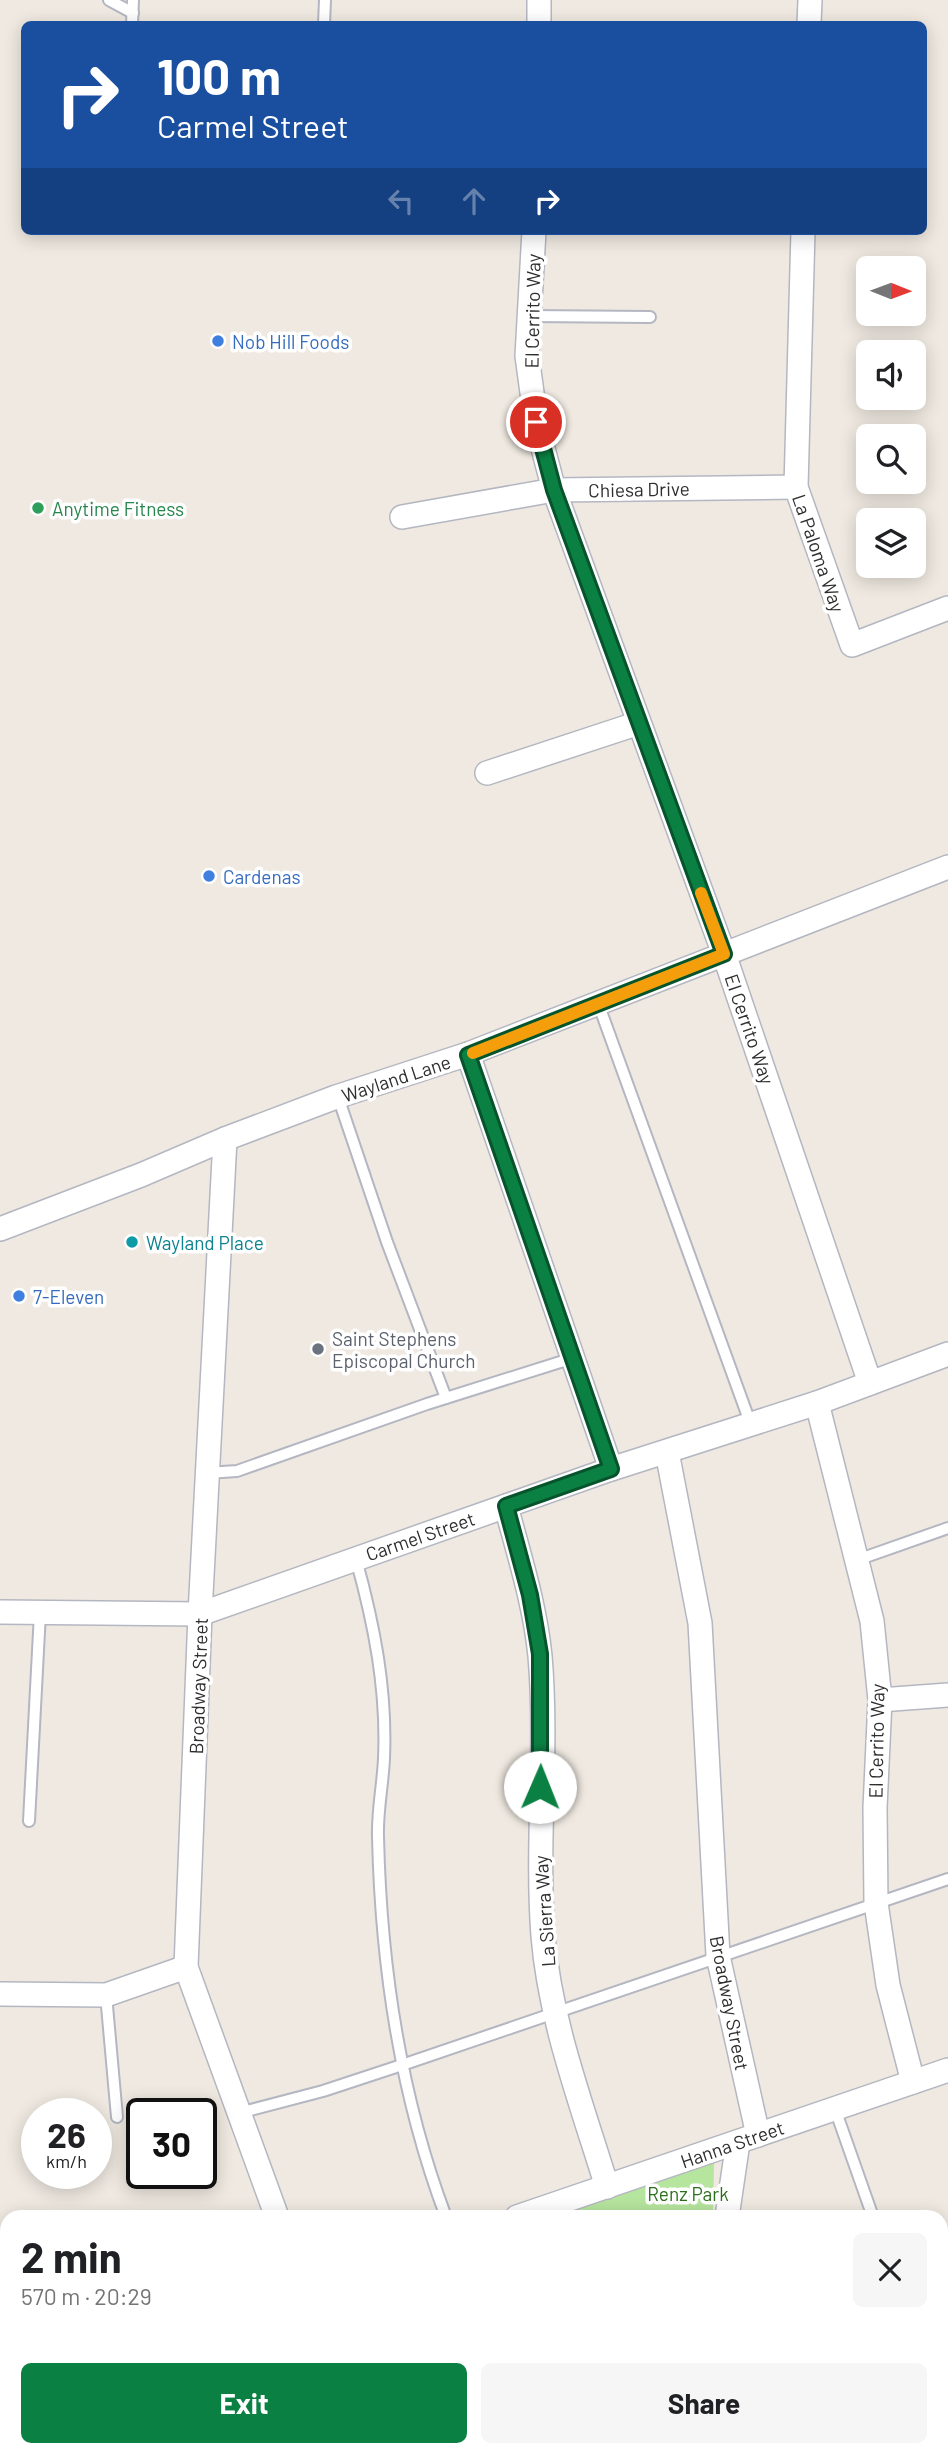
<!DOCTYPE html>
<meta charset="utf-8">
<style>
body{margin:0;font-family:Barlow,sans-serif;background:#f6f6f6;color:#202124;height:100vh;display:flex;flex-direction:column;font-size:26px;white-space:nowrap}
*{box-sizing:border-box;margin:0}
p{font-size:23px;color:#757577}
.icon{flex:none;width:38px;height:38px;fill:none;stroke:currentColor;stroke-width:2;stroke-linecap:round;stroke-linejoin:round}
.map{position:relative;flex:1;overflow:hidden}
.side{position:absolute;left:0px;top:2210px;width:948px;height:247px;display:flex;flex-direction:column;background:#fff;border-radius:21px 21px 0 0;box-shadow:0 4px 18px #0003}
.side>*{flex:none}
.top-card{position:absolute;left:21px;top:21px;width:906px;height:214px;border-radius:10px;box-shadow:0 4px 18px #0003;background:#1a4fa0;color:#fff;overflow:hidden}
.needle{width:46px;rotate:91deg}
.buttons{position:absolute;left:856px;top:256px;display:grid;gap:14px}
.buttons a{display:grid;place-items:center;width:70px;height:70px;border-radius:10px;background:#fff;box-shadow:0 4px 18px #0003;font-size:35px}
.speed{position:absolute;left:21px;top:2098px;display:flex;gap:14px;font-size:35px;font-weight:700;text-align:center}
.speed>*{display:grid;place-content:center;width:91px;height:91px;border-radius:50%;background:#fff;box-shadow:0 4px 18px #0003;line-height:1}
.speed small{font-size:18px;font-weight:400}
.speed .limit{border:4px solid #111;border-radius:10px;background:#fff;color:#111}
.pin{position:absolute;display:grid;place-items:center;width:60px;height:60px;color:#fff;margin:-30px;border:4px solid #fff;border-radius:50%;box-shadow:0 2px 7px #0007}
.me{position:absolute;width:77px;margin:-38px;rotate:1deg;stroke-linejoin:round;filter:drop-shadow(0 0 5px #0008)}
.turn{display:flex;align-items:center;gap:24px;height:147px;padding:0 21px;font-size:32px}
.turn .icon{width:91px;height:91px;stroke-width:2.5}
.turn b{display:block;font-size:49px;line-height:60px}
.lanes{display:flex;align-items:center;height:66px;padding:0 21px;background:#0003;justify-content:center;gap:35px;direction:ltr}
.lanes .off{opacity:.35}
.round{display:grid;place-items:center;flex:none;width:74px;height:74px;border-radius:10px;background:#f6f6f6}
.overview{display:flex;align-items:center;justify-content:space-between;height:119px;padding:0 21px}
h1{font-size:42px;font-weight:700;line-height:52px}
.cta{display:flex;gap:14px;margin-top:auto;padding:14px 21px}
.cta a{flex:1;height:80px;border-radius:10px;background:#0b8043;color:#fff;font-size:28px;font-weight:700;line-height:80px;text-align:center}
.cta a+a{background:#f6f6f6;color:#202124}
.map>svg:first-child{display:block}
</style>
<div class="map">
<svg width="948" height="2456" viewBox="0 0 948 2456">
<rect width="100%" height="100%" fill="#efe9e1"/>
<g fill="#b6e59e">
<polygon points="714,2159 713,2217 535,2217"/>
<polygon points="948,2401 948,2456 766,2456 784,2450 942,2450 942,2403"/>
</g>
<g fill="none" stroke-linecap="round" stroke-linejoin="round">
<g stroke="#75cff0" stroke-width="21">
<polyline points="942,2388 948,2386"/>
<polyline points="769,2450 771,2456"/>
</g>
<defs>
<g id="service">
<polyline points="109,0 133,13"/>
<polyline points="132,24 133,0"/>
<polyline points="324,24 325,0"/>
<polyline points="529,316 650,317"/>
<polyline points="598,1003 751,1425"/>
<polyline points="338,1097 387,1242 446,1398"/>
<polyline points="207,1473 237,1471 427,1404 573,1358"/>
<path d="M 356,1559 C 374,1624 387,1689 384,1758 C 383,1784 377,1811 378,1837 C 381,1968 400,2095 446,2217"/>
<polyline points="857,1560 948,1528"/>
<polyline points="29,1821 40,1613"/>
<polyline points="106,1995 117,2117"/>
<polyline points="835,2109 873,2217"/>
<polyline points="239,2113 323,2091 402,2065 948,1879"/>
<polyline points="942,2365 948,2362"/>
<polyline points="359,2450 361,2456"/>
<polyline points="711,2456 726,2450"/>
</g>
<g id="minor">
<polyline points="539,24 539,0"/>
<polyline points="809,24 810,0"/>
<polyline points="534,231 527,356 536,422 554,490 724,954 870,1383"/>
<polyline points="803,231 796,487 852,645 948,608"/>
<polyline points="402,517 554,490 796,487"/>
<polyline points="487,773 639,723"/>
<polyline points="468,1054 611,1469"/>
<polyline points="225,1139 200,1614 186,1967 277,2217"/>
<polyline points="0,1229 141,1175 225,1139 336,1097 468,1054 948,867"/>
<polyline points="817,1403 872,1621 880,1700 875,1808 876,1903 888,1985 913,2082"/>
<polyline points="667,1452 700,1623 718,1956 758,2135"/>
<path d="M 506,1506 C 519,1555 535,1605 540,1656 C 548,1749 536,1843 543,1936 C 550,2022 582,2105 607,2187"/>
<polyline points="0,1612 200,1614 611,1469 817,1403 948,1354"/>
<polyline points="880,1700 948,1695"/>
<polyline points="0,1994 106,1995 186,1967"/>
<polyline points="517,2217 948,2070"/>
<polyline points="727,2217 738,2142"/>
<polyline points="0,2393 7,2391"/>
<polyline points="180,2450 182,2456"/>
</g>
</defs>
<use href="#service" stroke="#b4b7c1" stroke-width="14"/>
<use href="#minor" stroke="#b4b7c1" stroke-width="26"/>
<use href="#service" stroke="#fff" stroke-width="10"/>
<use href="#minor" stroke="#fff" stroke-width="23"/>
</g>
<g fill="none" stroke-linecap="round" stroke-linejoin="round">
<defs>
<polyline id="route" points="536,422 554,490 724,954 468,1055 611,1469 506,1506 530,1595 540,1654 540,1787"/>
</defs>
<use href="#route" stroke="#07532c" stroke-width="18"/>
<use href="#route" stroke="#0b8043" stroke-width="12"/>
<polyline stroke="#f59e0b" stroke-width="12" points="473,1053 724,954 701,893"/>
</g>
<g fill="#3f7fe0" stroke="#fff" stroke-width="2.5">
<circle cx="218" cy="341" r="7"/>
<circle cx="209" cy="876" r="7"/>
<circle cx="19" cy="1296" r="7"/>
</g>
<circle fill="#2e9e5b" stroke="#fff" stroke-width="2.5" cx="38" cy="508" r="7"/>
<circle fill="#0f9aa8" stroke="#fff" stroke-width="2.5" cx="132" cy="1242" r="7"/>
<circle fill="#6b7280" stroke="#fff" stroke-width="2.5" cx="318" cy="1349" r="7"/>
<g text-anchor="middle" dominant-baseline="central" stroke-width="7" stroke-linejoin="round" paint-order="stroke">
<g font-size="19" fill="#2e2e2e" stroke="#fff">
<text transform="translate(532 311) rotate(-89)">El Cerrito Way</text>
<text transform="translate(639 489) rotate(-1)">Chiesa Drive</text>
<text transform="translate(819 553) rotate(71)">La Paloma Way</text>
<text transform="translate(750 1029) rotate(71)">El Cerrito Way</text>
<text transform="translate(396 1078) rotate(-18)">Wayland Lane</text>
<text transform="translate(420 1536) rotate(-19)">Carmel Street</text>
<text transform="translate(198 1686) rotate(-88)">Broadway Street</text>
<text transform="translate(876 1741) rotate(-89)">El Cerrito Way</text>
<text transform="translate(544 1911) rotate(-94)">La Sierra Way</text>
<text transform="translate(730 2003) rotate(79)">Broadway Street</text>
<text transform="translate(732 2144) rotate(-19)">Hanna Street</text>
</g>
<g font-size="19" fill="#366cbe" stroke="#fff" text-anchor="start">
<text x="232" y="341">Nob Hill Foods</text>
<text x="223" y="876">Cardenas</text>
<text x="33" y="1296">7-Eleven</text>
</g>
<g font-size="19" fill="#27864d" stroke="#fff" text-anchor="start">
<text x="52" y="508">Anytime Fitness</text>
</g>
<g font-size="19" fill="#0d838f" stroke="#fff" text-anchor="start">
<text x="146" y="1242">Wayland Place</text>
</g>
<g font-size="19" fill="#5b616d" stroke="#fff" text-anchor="start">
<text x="332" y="1338">Saint Stephens<tspan x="332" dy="22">Episcopal Church</tspan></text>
</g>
<g font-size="19" fill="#2c6e1b" stroke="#fff">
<text x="688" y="2193">Renz Park</text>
</g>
</g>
</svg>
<div class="buttons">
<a><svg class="needle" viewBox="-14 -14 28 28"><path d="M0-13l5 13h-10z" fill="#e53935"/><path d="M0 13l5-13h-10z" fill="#757577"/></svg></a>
<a><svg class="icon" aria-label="sound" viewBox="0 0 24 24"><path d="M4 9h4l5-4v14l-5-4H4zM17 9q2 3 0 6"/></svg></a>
<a><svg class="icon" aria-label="search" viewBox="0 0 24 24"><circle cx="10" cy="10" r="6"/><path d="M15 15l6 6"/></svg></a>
<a><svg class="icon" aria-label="layers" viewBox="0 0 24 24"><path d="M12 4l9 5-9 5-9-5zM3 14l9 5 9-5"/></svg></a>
</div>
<div class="speed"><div>26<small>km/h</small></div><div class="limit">30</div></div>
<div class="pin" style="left:536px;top:422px;background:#d93025"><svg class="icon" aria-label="arrive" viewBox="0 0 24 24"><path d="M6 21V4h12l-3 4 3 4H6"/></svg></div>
<svg class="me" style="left:540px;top:1787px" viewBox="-20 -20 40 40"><circle r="19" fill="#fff"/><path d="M0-13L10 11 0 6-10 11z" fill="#0b8043"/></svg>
<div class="top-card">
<div class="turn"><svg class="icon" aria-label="right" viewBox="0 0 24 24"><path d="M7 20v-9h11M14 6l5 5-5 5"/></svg><div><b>100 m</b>Carmel Street</div></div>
<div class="lanes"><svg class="icon off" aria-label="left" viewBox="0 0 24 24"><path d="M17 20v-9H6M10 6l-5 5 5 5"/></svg><svg class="icon off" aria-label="ahead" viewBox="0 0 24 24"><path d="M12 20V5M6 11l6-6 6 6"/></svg><svg class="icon" aria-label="right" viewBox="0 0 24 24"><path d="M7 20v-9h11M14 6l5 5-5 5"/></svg></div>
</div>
<section class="side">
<div class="overview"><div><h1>2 min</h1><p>570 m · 20:29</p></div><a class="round"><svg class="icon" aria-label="close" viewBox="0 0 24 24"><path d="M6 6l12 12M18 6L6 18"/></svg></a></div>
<div class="cta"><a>Exit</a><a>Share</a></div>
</section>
</div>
